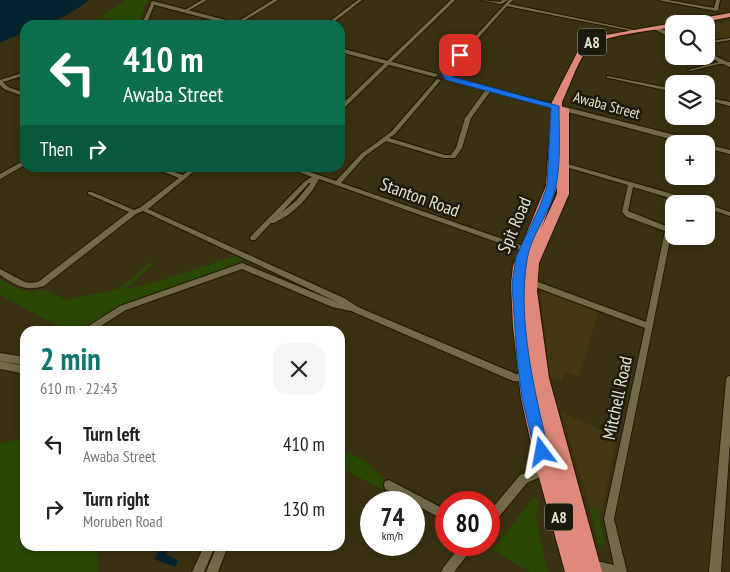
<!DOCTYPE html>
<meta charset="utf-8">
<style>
body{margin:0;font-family:"PT Sans Narrow",sans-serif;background:#f6f6f6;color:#222;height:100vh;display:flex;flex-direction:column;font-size:19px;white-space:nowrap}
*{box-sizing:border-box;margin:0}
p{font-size:16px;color:#767676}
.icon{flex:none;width:28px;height:28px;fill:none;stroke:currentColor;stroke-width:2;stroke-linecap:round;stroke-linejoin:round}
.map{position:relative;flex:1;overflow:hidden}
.panel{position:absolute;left:20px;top:326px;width:325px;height:225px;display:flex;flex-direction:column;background:#fff;border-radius:15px;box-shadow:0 2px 12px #0003}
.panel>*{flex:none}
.top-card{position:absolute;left:20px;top:20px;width:325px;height:152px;border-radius:15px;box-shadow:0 2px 12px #0003;background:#0b6e4f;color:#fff;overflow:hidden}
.controls{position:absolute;left:665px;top:15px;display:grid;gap:10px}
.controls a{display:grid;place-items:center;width:50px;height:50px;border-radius:10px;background:#fff;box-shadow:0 2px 12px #0003;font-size:25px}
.speed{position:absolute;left:360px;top:491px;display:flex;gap:10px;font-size:25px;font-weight:700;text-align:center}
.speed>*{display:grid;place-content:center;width:65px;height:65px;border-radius:50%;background:#fff;box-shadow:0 2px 12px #0003;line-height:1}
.speed small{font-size:12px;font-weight:400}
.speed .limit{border:8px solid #d22;background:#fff;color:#111}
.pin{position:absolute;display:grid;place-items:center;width:42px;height:42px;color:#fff;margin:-21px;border-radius:10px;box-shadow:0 2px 8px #0006}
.me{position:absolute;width:55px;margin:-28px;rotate:347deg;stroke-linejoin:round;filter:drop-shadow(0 0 4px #0008)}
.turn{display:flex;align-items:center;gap:18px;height:105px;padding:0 20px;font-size:22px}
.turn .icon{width:65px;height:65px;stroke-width:2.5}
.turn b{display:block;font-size:35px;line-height:42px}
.then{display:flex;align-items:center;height:48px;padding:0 20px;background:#0003;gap:10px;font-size:19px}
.round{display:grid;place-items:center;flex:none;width:52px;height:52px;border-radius:15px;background:#f6f6f6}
.head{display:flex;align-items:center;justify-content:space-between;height:85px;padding:0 20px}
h1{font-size:30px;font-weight:700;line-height:38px;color:#0f766e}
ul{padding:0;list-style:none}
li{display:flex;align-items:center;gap:15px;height:65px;padding:0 20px}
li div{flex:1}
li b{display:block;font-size:19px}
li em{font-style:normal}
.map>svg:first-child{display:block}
</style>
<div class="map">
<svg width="730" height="572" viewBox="0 0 730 572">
<rect width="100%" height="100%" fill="#3a3113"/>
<g fill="#433810">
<polygon points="730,21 730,40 706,45 706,26"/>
<polygon points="540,287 599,309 579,377 565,371 562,381 550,377"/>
<polygon points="561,412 617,437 600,520 592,516"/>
</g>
<g fill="#294902">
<polygon points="123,0 149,0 145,5 140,20 134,24 102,17 95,21 112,25 87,25 126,1"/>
<polygon points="238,255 243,257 239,264 110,311 80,331 67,331 0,295 0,279 20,290 30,292 46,290 66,300 119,289 150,262 153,264 125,289 157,282"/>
<polygon points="25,437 25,546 98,546 97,572 0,572 0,444"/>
<polygon points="340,448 369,464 385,480 383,485 387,492 340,467"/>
<polygon points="534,497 539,501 536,520 548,572 531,572 493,550"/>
<polygon points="590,507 600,512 600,521 605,542 603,546 599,545"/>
</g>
<g fill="#04252f">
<path d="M 0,0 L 90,0 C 66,16 55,25 25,25 L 25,32 L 0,43 Z"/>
<polygon points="161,547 167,549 167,555 178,560 175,567 154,559"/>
</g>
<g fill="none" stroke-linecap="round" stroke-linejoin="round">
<defs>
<g id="street">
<polygon points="202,0 207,0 186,12 183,11"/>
<polygon points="273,0 278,0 237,25 234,24"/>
<polygon points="358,0 362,0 330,25 325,25"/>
<polygon points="451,0 455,0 342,110 340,111 340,106"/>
<polygon points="480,0 500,2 503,0 508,0 501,4"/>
<polygon points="509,0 513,0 509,4 639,31 637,32 507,6 446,74 442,74 442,72"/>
<polygon points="658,0 667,0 714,8 716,0 720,0 718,10 716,11"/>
<polygon points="152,2 155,3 148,20 143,25 138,25 144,19"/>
<polygon points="730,38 730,40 706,44 706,42"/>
<polygon points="719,62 730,62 730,64 719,64 690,71 688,70"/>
<polygon points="25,72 25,75 3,82 8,87 25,93 25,97 4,89 0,85 0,80"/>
<polygon points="607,76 674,89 674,92 609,78 607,78"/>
<path d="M 437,79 L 441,80 L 395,134 L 389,138 L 445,155 L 451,155 L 456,148 L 465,118 L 487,88 L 491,88 L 492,89 L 471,118 L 462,148 L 455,158 L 443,158 L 386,141 L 365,156 L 341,183 L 532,249 L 534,251 L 532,253 L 528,253 L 319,179 L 312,191 L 301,204 L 288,215 L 274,223 L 271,223 L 255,240 L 251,240 L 250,238 L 251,236 L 305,181 L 312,177 L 291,169 L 290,168 L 298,168 L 336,181 L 361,154 L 391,132 ZM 309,183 L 311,183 L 296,201 L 281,213 Z"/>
<polygon points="706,97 730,102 730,106 706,100"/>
<polygon points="25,160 25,165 0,179 0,174"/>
<polygon points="561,162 700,202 701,204 690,204 633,187 628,211 671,228 672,230 614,519 627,572 598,572 588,569 587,565 588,561 592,560 614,565 604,519 645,328 527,284 526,282 527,280 533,280 646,322 665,231 627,217 622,212 628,185 559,165 559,163"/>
<path d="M 154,168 L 162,168 L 183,175 L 192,168 L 198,168 L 148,209 L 344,298 L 358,307 L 516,374 L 530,375 L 531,378 L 530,381 L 527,382 L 513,381 L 351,311 L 332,307 L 242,269 L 126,310 L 93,331 L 83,331 L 84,329 L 120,306 L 242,263 L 339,303 L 143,211 L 136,214 L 44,286 C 25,292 16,285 0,275 L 0,269 L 25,282 L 30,283 L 38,282 L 129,212 L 88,194 L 88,192 L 92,192 L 134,210 L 141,207 L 179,178 Z"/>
<polygon points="706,204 730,212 730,216 706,208"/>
<polygon points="0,353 25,357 25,365 0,361"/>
<polygon points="0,361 25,366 25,374 0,369"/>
<polygon points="730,376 730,440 721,572 709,572 726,380 727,377"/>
<polygon points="546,465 549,467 551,470 549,473 527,483 493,524 489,525 489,512 520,475"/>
<polygon points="389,480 446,510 446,521 414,504 414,502 411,502 385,489 384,485 385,481"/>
<polygon points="461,545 473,545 472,549 454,572 441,572 443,568"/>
<polygon points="204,546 215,546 204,572 192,572"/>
<polygon points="217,546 228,546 218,572 206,572"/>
</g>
<g id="secondary">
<polygon points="153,1 241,24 242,25 232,25 151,4 150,3"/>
<polygon points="654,27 658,27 674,35 674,40 654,29"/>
<polygon points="340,48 437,74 438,75 435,77 340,52"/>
<polygon points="706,52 730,63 730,67 706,56"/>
<polygon points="449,77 702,142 703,144 689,144 447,80 446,79"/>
<polygon points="706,144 730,150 730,154 706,148"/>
</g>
<path id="highway" d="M 730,13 L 730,17 L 693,24 L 674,24 L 674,27 C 652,31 602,34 588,49 C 578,60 569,88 562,102 L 562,107 L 569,109 L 569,194 L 539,263 L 537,291 L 549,378 L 602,572 L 565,572 L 537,470 L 521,398 L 513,326 L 511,284 L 513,266 L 546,186 L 552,102 L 580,47 L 589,40 L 606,35 ZM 557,187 L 557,194 L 541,229 Z"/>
</defs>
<use href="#street" stroke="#211900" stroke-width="2"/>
<use href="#secondary" stroke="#211900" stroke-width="2"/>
<use href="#highway" stroke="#211900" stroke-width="2"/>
<use href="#street" fill="#736949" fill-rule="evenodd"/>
<use href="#secondary" fill="#736949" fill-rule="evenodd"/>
<use href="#highway" fill="#df897a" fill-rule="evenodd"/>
</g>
<path fill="#1a73e8" stroke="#114b97" d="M 457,54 L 463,55 L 449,73 L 453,77 L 559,106 C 559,132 561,161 556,186 C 551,212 530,236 527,260 C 517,320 535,394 549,452 L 547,457 L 542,459 L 537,457 L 535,452 L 522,398 L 517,359 L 512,284 L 516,257 L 540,206 L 547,186 L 551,108 L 446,80 L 441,73 Z"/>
<g text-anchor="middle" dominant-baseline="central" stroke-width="5" stroke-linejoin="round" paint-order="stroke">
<g font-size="15" fill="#e5e0ce" stroke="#1d1a0d">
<text transform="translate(607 105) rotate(15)">Awaba Street</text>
</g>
<g fill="#1d1a0d" stroke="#a9a594" stroke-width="1">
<rect x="578" y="28.5" width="28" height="27" rx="4"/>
<rect x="545" y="503.5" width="28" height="27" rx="4"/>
</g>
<g font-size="16" font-weight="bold" fill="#e5e0ce">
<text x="592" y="42">A8</text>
<text x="559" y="517">A8</text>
</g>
<g font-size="18" fill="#e5e0ce" stroke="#1d1a0d">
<text transform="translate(420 197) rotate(20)">Stanton Road</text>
<text transform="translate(514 225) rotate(-67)">Spit Road</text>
<text transform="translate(617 398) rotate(-78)">Mitchell Road</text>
</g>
</g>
</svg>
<div class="controls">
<a><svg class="icon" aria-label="search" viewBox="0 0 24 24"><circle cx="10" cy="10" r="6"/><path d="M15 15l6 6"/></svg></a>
<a><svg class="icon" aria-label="layers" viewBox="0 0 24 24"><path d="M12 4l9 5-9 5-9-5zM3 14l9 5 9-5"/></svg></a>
<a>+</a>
<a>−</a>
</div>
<div class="speed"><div>74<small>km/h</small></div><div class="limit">80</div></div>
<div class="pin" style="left:460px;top:55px;background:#d93025"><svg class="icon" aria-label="arrive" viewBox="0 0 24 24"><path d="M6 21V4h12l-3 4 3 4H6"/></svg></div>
<svg class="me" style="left:542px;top:452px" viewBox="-20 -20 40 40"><path d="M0-17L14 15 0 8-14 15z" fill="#1a73e8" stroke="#fff" stroke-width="4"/></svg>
<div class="top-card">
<div class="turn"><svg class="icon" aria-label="left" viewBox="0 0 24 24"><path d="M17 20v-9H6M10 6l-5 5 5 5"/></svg><div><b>410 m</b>Awaba Street</div></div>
<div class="then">Then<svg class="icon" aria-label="right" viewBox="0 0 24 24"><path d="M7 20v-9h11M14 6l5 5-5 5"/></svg></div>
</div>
<section class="panel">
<div class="head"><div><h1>2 min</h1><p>610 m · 22:43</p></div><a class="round"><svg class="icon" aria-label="close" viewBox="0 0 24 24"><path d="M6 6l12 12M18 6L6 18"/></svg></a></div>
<ul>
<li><svg class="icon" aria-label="left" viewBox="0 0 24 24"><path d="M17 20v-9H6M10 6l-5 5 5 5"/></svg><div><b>Turn left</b><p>Awaba Street</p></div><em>410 m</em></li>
<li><svg class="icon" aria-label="right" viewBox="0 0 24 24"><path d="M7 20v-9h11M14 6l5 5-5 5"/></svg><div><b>Turn right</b><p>Moruben Road</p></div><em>130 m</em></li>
</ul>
</section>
</div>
